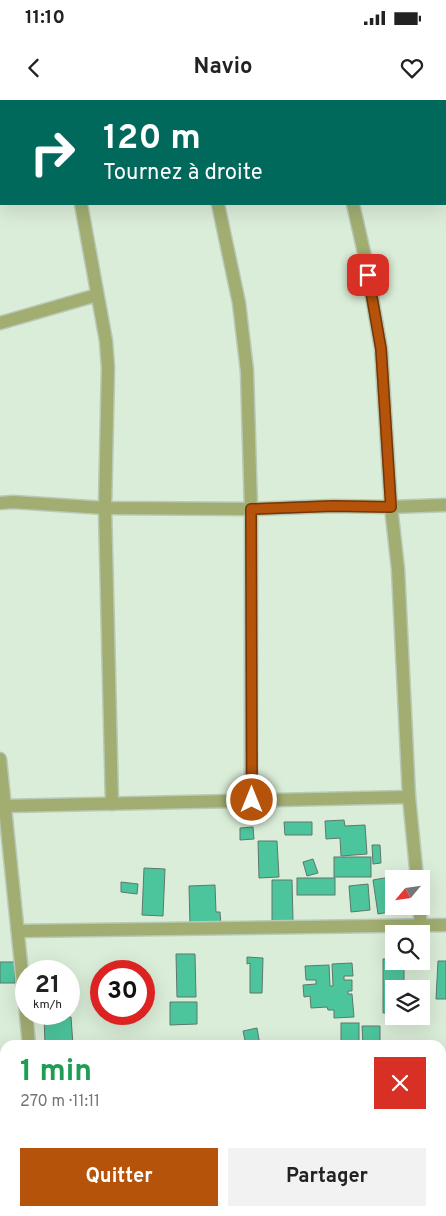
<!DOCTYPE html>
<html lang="fr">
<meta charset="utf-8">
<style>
body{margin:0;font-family:Overpass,sans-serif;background:#f2f2f2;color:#222;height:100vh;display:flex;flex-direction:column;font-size:19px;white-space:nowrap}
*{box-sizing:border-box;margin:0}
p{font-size:16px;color:#767676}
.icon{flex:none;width:28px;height:28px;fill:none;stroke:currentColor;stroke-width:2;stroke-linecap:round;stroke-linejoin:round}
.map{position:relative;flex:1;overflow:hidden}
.drawer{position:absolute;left:0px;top:940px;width:446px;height:176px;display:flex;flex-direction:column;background:#fff;border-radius:15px 15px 0 0;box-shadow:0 5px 20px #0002}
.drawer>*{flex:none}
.top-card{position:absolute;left:0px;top:0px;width:446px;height:105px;box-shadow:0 5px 20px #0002;background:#00695c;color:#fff;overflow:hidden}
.needle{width:32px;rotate:241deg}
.buttons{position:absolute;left:385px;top:770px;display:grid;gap:10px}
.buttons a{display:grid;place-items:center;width:45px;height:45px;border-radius:0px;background:#fff;box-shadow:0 5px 20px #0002;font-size:25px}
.speed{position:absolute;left:15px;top:860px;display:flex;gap:10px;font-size:25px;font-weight:700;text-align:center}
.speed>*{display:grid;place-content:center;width:65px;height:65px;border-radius:50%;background:#fff;box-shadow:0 5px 20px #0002;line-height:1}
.speed small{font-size:12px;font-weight:400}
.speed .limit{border:8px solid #d22;background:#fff;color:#111}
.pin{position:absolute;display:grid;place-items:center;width:42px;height:42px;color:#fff;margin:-21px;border-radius:10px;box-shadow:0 2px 8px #0006}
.me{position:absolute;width:55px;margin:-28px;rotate:0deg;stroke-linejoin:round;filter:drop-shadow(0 0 4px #0008)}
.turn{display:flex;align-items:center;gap:18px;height:105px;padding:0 20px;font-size:22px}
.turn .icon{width:65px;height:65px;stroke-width:2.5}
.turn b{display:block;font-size:35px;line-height:42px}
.round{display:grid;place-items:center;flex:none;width:52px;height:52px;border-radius:0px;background:#f2f2f2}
.overview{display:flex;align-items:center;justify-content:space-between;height:85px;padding:0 20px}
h1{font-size:30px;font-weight:700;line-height:38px;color:#1e9e55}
.action{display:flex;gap:10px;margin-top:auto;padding:10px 20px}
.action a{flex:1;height:58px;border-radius:0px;background:#b45309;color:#fff;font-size:20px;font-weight:700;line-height:58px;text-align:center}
.action a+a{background:#f2f2f2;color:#222}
.status{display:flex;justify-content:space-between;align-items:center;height:35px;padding:0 25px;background:#fff;direction:ltr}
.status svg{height:14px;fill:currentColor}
header{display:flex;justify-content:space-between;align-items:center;height:65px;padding:0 20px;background:#fff;font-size:22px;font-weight:700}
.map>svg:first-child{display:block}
</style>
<div class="status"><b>11:10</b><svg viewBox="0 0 49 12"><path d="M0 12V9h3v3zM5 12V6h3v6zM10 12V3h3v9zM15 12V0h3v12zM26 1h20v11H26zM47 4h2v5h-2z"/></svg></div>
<header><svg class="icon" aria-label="back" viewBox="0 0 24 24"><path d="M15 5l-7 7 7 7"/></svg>Navio<svg class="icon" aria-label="heart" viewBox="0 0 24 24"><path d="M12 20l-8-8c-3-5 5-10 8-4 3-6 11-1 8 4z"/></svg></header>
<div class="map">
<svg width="446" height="1116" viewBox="0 0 446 1116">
<rect width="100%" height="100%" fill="#daedd8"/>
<g fill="#4dc59c" stroke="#5e776d">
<polygon points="344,720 345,726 365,725 367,754 341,756 340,738 326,739 325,721"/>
<polygon points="284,722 312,722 312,735 285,735"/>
<polygon points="253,727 254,739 240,740 240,728"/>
<polygon points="258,741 277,741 279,777 259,778"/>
<polygon points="372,745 380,745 381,763 373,764"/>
<rect x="334" y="757" width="37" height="20"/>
<polygon points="313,759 318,773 307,776 303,762"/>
<polygon points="144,768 165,769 163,816 142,815"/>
<polygon points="390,777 395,811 378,814 373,780"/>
<rect x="297" y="778" width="38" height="17"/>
<polygon points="272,780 292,780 293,821 272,821"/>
<polygon points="121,782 138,784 137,794 121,792"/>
<polygon points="368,784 370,810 351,812 349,786"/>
<polygon points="215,785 216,812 220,812 221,825 190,826 189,786"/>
<polygon points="176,854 195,854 196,897 177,897"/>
<polygon points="247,857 263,858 262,893 250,893 250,863 247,864"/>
<polygon points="383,859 394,859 394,861 404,861 404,889 394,889 394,913 383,913"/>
<polygon points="438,861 446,861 446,899 436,899"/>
<rect x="0" y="862" width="15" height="21"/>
<polygon points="352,863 353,876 344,876 344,880 352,880 352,891 348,891 348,894 352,894 354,917 334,918 334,910 328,910 327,907 311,908 310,896 304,897 303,885 316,884 316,880 306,880 305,866 329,865 330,886 333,886 332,864"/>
<polygon points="170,902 197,902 197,924 170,925"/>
<polygon points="44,915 71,917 73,945 45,945"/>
<rect x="341" y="923" width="18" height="22"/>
<polygon points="362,926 380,926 380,945 363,945"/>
<polygon points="257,928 260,945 246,945 243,931"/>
<rect x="441" y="1023" width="5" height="42"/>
<polygon points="441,1094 446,1094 446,1113 428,1114 427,1111 441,1111"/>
<rect x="311" y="1111" width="27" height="5"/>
</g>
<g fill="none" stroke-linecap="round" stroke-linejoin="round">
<defs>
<g id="minor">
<polyline points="59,0 60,1"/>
<polyline points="193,0 193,1"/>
<polyline points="330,0 330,1"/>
<polyline points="0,79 1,78"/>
<polyline points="81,104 106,241 108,268 105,408 112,704"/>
<polyline points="218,104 239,203 247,271 251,409 251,700"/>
<polyline points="353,104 365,157 381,249 391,407 398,469 409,697 417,779"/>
<polyline points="0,223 97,195"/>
<polyline points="0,403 13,402 105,408 251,409 333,406 391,407 446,405"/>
<polyline points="0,659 26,913"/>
<polyline points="5,706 409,697"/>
<polyline points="419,806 421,826"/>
<polyline points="18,831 446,825"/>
<polyline points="26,914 29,945"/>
<polyline points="441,991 446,991"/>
<polyline points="0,1002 5,1002"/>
<polyline points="405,1111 405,1116"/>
</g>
</defs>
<use href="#minor" stroke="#b9c9b7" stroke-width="15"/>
<use href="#minor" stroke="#a1ad71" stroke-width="12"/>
</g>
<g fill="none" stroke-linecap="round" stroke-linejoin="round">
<defs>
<polyline id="route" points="252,700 251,409 333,406 391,407 381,249 368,175"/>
</defs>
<use href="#route" stroke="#753606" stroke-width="12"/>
<use href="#route" stroke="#b45309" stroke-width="9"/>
</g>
</svg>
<div class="buttons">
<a><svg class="needle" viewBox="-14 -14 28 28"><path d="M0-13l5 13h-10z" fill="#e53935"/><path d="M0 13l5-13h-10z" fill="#767676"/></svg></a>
<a><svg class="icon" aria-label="search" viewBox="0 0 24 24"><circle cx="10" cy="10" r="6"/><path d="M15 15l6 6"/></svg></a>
<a><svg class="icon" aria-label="layers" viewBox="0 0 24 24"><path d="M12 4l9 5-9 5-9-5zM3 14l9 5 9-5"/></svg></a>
</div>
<div class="speed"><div>21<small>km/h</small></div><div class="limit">30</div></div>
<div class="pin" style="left:368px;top:175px;background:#d93025"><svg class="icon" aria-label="arrive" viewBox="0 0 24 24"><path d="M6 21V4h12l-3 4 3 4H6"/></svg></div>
<svg class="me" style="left:252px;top:700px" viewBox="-20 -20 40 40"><circle r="17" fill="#b45309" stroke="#fff" stroke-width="3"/><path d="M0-11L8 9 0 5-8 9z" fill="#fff"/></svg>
<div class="top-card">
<div class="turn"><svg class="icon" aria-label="right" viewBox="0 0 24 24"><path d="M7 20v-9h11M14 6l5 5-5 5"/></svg><div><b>120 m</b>Tournez à droite</div></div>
</div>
<section class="drawer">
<div class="overview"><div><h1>1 min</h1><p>270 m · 11:11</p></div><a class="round" style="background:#d93025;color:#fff"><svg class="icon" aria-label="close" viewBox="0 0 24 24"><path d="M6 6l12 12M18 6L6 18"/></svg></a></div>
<div class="action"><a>Quitter</a><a>Partager</a></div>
</section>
</div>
